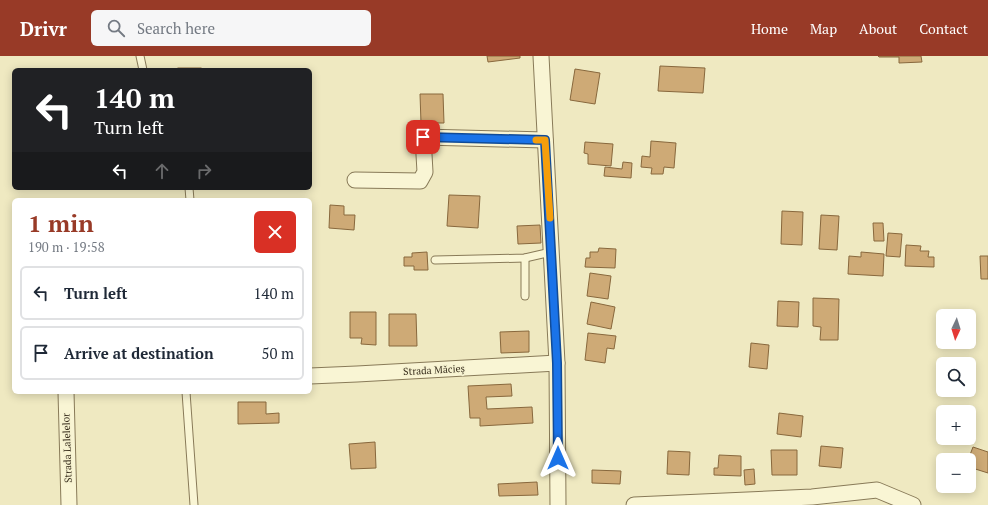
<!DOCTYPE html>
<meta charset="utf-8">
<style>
body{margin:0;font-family:"PT Serif",serif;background:#f6f6f7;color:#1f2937;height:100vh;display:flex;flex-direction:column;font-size:15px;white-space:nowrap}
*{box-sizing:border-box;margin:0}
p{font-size:13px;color:#747a83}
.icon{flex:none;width:22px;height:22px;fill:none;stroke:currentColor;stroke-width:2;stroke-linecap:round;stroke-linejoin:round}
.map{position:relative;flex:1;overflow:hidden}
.details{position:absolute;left:12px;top:142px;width:300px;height:196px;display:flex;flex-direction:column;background:#fff;border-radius:6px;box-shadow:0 2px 10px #0003}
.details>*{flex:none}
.top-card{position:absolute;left:12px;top:12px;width:300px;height:122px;border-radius:6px;box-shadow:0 2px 10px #0003;background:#202124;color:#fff;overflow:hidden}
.needle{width:26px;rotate:184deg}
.fabs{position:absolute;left:936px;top:253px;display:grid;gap:8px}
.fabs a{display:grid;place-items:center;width:40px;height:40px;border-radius:6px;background:#fff;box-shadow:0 2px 10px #0003;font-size:20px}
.pin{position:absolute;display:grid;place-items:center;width:34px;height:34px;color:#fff;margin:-17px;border-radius:8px;box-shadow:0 2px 6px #0006}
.me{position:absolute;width:44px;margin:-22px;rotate:0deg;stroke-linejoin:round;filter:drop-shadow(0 0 3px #0008)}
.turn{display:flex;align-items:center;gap:14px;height:84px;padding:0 16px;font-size:18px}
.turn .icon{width:52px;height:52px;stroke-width:2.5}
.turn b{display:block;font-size:28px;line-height:34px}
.lanes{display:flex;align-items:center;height:38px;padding:0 16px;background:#0003;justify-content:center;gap:20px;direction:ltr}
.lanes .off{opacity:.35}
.round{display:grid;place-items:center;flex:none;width:42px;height:42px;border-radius:6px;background:#f6f6f7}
.head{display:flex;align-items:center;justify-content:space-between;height:68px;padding:0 16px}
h1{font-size:24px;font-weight:700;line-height:30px;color:#983a27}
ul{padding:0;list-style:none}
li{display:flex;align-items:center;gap:12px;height:54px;margin:0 8px 6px;padding:0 8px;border:2px solid #e0e1e3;border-radius:6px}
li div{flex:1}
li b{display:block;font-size:15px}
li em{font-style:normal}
header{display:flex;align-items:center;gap:24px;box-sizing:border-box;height:56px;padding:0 20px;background:#983a27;color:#fff}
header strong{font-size:19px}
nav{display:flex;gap:22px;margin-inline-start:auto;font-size:14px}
.search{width:280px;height:36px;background:#f6f6f7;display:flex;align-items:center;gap:10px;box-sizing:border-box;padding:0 14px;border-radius:6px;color:#747a83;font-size:15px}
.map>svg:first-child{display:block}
</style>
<header>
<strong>Drivr</strong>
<div class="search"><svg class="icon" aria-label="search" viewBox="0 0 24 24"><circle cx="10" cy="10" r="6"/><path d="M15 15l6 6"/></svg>Search here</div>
<nav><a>Home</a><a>Map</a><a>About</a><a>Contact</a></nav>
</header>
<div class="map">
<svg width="988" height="449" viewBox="0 0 988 449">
<rect width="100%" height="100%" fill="#efe9c1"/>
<g fill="#ceaa76" stroke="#88683d">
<polygon points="487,0 520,0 520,2 488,6"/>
<polygon points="878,0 921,0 922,6 899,7 899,1 879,1"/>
<polygon points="660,10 705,12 703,37 658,35"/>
<rect x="178" y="12" width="23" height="2"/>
<polygon points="575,13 600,17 595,48 570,44"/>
<polygon points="420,38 443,38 444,67 421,67"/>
<polygon points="651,85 676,87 674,112 664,111 663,118 651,118 652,112 641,111 642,100 650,101"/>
<polygon points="585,86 613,88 611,110 588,108 588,98 584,97"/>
<polygon points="623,106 632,107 631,122 604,120 605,111 622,113"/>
<polygon points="449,139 480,140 478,172 447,170"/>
<polygon points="330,149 344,150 344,159 355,159 354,174 329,172"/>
<polygon points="782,155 803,156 802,189 781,188"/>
<polygon points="821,159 839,160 837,194 819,193"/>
<polygon points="873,167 883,167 884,185 874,185"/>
<polygon points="540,169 541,187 518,188 517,170"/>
<polygon points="888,177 902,178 900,201 886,200"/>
<polygon points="906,189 921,190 920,195 929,195 928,201 934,201 934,211 905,210"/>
<polygon points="599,192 616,193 615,212 585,211 586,202 590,202 590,196 598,196"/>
<polygon points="427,196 428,214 414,214 414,210 404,210 404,201 412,201 412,197"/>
<polygon points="861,196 884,198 883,220 848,218 849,200 861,201"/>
<polygon points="980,200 988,200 988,223 981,223"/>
<polygon points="590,217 611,220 608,243 587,240"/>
<polygon points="813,242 839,243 838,284 820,284 821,271 813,270"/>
<polygon points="778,245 799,246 798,271 777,270"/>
<polygon points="591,246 615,251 611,273 587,268"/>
<polygon points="350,256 376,256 376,289 361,288 362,282 350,282"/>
<polygon points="389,258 416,258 417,290 389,290"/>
<polygon points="529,275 529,296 501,297 500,276"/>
<polygon points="588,277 616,280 614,293 607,292 605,307 585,304"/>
<polygon points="751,287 769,289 767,313 749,311"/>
<polygon points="511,328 512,340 486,341 487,353 532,351 533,367 480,370 480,362 470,362 468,330"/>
<polygon points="238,346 266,346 266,358 279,357 279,367 238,368"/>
<polygon points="779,357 803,360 801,381 777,378"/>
<polygon points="375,386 376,412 351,413 349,388"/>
<polygon points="821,390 843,392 841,412 819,410"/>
<polygon points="973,391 988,396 988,417 969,411 968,404"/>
<polygon points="771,394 797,394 797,419 772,419"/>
<polygon points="668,395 690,396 689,419 667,418"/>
<polygon points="719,399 741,400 741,420 714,419 714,412 718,412"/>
<polygon points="754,413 755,428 745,429 744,414"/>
<polygon points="592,414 621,415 620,428 592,427"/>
<polygon points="537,426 538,439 499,440 498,428"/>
</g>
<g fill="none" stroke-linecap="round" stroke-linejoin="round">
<defs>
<g id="service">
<polyline points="140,0 143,14"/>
<polyline points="189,132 190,144"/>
<polyline points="435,204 525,202 551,196"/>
<polyline points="525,240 525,202"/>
<polyline points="186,336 194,449"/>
</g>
<g id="minor">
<polyline points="541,0 557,307 558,449"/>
<polyline points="355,124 420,125 425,116 423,81 545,84"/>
<polyline points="310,320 357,318 557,307"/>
<polyline points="66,336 69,449"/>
<polyline points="634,449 812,441 877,434 913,449"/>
</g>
</defs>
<use href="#service" stroke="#887a58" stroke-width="9"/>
<use href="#minor" stroke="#887a58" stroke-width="17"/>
<use href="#service" stroke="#f9f5d4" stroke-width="7"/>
<use href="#minor" stroke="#f9f5d4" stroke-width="15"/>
</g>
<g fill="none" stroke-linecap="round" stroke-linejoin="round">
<defs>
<polyline id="route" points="423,81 545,84 557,307 558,402"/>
</defs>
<use href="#route" stroke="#114b97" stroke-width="10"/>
<use href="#route" stroke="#1a73e8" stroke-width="7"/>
<polyline stroke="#f59e0b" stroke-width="7" points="536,84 545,84 550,162"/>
</g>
<g text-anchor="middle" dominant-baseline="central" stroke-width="3" stroke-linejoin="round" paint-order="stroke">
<g font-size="10" fill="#382e1d" stroke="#f6f2d0">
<text transform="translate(434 314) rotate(-3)">Strada Măcieș</text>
<text transform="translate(67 392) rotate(-92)">Strada Lalelelor</text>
</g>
</g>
</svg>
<div class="fabs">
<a><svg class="needle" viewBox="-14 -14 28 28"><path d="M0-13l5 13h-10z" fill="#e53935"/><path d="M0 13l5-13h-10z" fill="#747a83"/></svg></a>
<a><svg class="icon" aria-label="search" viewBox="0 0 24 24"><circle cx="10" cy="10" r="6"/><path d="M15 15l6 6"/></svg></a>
<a>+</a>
<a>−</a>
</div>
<div class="pin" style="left:423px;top:81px;background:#d93025"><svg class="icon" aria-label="arrive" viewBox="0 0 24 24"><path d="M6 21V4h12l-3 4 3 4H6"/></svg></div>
<svg class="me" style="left:558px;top:402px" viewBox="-20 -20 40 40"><path d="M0-17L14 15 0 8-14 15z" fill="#1a73e8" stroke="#fff" stroke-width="4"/></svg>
<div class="top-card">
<div class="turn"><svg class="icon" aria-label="left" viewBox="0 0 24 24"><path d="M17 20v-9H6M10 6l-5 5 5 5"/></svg><div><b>140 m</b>Turn left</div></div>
<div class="lanes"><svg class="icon" aria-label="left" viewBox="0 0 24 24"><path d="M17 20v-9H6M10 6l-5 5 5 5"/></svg><svg class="icon off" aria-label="ahead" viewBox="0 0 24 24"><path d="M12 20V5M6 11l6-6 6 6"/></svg><svg class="icon off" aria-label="right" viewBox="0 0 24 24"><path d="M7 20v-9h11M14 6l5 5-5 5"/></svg></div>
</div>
<section class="details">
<div class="head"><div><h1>1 min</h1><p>190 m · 19:58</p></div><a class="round" style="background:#d93025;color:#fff"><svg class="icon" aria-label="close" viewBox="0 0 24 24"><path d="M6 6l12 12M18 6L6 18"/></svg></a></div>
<ul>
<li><svg class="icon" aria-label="left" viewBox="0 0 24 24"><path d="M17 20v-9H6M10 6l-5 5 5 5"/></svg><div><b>Turn left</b></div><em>140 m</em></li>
<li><svg class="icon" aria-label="arrive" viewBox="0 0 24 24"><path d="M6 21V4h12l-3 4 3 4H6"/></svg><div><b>Arrive at destination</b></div><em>50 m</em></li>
</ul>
</section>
</div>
